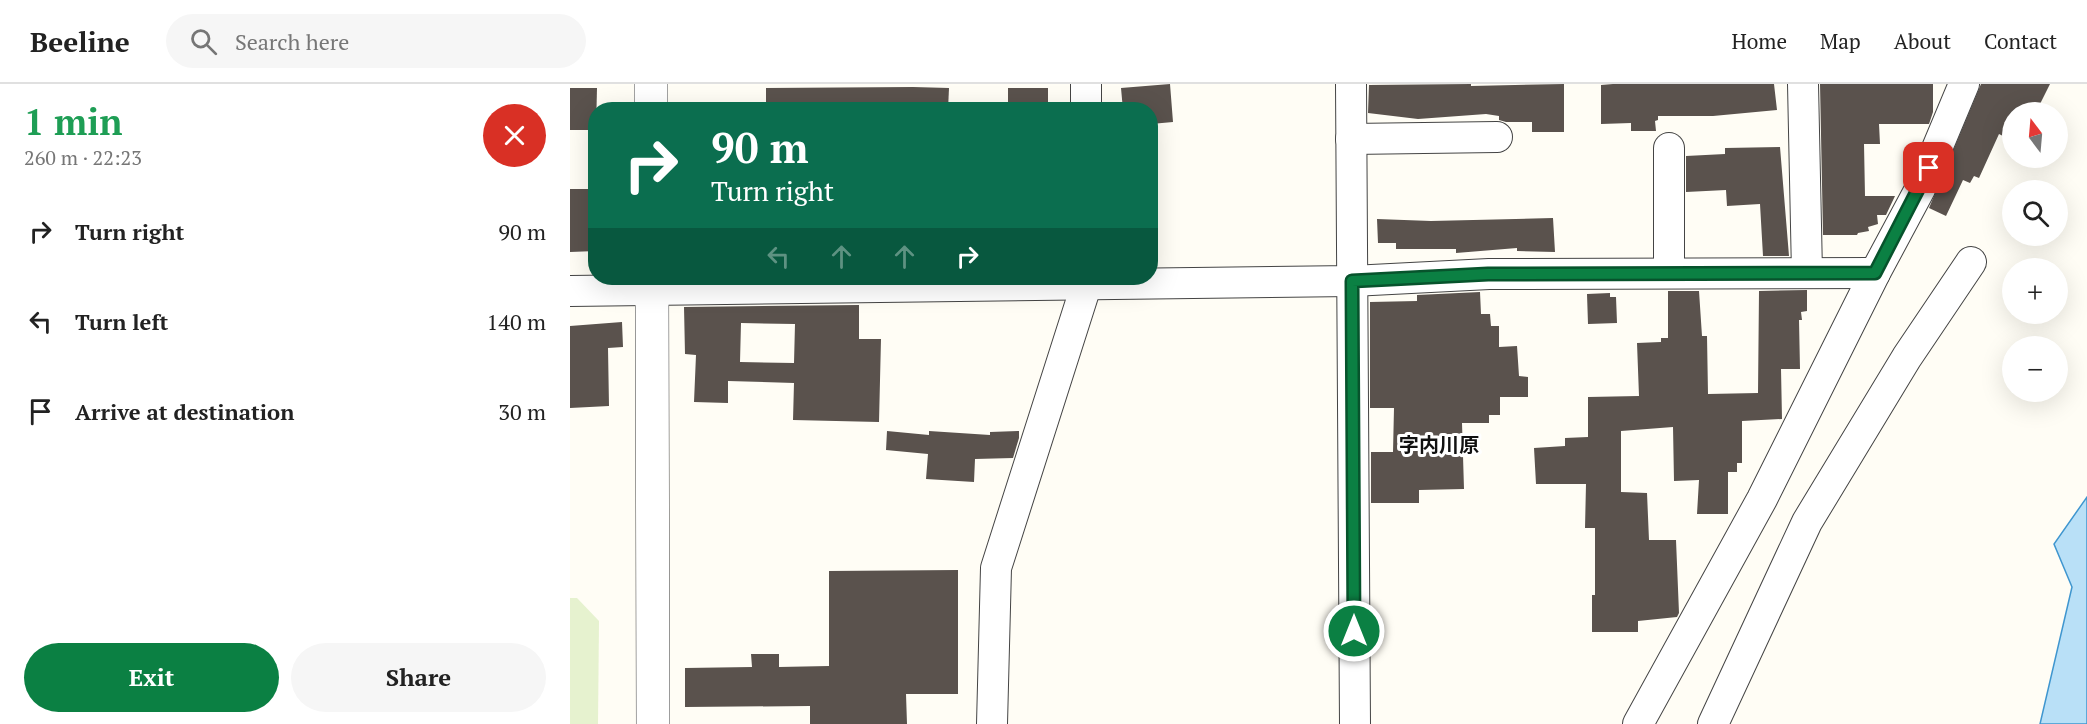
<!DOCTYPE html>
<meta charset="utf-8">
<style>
body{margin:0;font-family:"PT Serif","Noto Sans JP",serif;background:#f6f6f6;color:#222;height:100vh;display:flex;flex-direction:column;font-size:22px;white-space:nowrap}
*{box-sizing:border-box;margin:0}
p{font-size:20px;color:#767676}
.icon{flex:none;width:33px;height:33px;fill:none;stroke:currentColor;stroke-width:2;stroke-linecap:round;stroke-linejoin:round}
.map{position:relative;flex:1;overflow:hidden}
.drawer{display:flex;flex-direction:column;background:#fff;width:570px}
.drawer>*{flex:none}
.top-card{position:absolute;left:18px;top:18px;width:570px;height:183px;border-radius:24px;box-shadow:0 6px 24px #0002;background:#0b6e4f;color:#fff;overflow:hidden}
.needle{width:39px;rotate:344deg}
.buttons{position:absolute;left:1432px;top:18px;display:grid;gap:12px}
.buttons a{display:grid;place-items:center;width:66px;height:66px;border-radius:50%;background:#fff;box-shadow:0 6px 24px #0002;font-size:30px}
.pin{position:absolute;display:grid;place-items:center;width:51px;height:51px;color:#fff;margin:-26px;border-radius:12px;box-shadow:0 3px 9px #0006}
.me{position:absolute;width:66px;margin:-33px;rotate:0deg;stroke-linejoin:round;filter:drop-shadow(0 0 4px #0008)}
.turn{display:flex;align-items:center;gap:21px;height:126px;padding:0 24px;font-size:27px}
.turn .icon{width:78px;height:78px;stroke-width:2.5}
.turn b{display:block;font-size:42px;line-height:51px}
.lanes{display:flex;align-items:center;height:57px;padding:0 24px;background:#0003;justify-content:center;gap:30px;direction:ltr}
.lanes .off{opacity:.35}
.round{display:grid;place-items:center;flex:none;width:63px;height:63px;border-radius:32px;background:#f6f6f6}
.summary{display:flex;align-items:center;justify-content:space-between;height:102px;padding:0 24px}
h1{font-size:36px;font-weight:700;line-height:45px;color:#1e9e55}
.primary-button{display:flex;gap:12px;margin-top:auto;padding:12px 24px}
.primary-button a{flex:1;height:69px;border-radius:36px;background:#0b8043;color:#fff;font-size:24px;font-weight:700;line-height:69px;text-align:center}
.primary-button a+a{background:#f6f6f6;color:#222}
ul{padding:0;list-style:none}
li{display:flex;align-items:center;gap:18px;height:90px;padding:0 24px}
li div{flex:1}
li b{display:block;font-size:22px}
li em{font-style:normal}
header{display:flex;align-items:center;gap:36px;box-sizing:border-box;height:84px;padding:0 30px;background:#fff;border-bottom:2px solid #e0e0e0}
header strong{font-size:28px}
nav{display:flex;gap:33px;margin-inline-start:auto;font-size:21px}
.search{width:420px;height:54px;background:#f6f6f6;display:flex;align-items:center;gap:15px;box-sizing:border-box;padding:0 21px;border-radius:33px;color:#767676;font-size:22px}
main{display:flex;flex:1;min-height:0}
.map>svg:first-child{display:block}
</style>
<header>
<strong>Beeline</strong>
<div class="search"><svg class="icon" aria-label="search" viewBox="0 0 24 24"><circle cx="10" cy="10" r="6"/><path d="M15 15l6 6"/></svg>Search here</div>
<nav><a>Home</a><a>Map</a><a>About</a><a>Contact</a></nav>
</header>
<main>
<section class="drawer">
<div class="summary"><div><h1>1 min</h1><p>260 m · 22:23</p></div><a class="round" style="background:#d93025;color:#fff"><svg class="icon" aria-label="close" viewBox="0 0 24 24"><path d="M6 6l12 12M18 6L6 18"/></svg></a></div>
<ul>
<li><svg class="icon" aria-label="right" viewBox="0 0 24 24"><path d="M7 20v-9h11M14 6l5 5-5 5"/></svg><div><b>Turn right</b></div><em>90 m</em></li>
<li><svg class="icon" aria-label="left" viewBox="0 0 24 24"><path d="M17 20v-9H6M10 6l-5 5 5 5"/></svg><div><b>Turn left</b></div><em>140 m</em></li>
<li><svg class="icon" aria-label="arrive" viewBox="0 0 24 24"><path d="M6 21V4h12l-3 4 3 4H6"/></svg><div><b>Arrive at destination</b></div><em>30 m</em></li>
</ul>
<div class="primary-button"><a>Exit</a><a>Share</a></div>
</section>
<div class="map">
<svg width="1517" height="640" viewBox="0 0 1517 640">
<rect width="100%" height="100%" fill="#fffdf5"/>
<polygon fill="#e6f2cf" points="0,514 7,514 29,537 28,640 0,640"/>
<polygon fill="#b9e0f7" stroke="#3f96cf" stroke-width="1.5" points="1517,413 1517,640 1470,640 1502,503 1484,460"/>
<g fill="#5a524d" fill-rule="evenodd">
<polygon points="600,0 603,38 581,40 580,26 553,26 551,4"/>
<polygon points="901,0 901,2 994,0 994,48 962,48 962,38 936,38 929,36 929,32 916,30 848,35 798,29 799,1"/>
<polygon points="1043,0 1204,0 1207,26 1143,32 1088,32 1088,36 1085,37 1086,47 1061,47 1061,39 1031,40 1031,1"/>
<polygon points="1250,0 1363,0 1363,28 1359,40 1309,40 1310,60 1294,60 1295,112 1325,112 1316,131 1307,131 1308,140 1298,143 1299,147 1288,149 1287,151 1253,151"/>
<polygon points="1411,0 1480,0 1466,28 1443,28 1443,43 1437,54 1429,50 1409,94 1404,92 1400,99 1393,96 1376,132 1359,124"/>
<polygon points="343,3 379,4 378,26 196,26 196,4"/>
<polygon points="0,4 27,4 26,46 0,46"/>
<rect x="438" y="4" width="40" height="22"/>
<polygon points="1210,63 1219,172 1193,172 1190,120 1157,122 1156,106 1116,108 1116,72 1155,70 1155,64"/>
<polygon points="0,105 26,105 26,167 0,168"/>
<polygon points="983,134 985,168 947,167 947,164 886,169 886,165 826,165 826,159 808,159 807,135 861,137"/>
<polygon points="1237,206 1237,227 1231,228 1232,236 1229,236 1230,285 1211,285 1212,335 1172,337 1172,379 1167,379 1167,388 1158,388 1158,430 1127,430 1129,396 1104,397 1103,343 1051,347 1051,408 1077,409 1079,456 1106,456 1109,529 1107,533 1068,537 1068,548 1022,548 1022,511 1025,511 1025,444 1015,444 1016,400 966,400 964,364 995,362 995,354 1018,353 1018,313 1069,312 1067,259 1091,258 1091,254 1098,254 1098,207 1129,207 1132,252 1137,252 1138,310 1188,309 1189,207"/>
<polygon points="910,208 911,230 920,230 921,242 929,242 929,263 947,262 949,292 958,293 958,313 930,313 930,331 919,331 919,339 892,339 894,405 849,406 849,419 801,419 801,368 823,368 824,324 800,324 800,218 847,217 847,211"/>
<polygon points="1040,209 1040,213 1046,213 1047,239 1018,240 1017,210"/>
<path d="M 289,221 L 289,255 L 311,255 L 309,338 L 223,336 L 224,299 L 158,297 L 158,319 L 124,318 L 126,271 L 115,270 L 114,223 ZM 171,239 L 225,240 L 224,279 L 170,278 Z"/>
<polygon points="52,238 53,263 38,264 39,322 0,324 0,242"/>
<polygon points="317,347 359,351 359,347 420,351 420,348 449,347 449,354 443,374 405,375 404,398 356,395 358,370 316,366"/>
<polygon points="388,486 388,610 336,610 337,640 240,640 240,622 115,623 115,584 182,583 181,570 209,570 209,583 259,582 259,487"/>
</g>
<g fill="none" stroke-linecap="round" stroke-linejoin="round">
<defs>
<g id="minor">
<polyline points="516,0 516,26"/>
<polyline points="781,0 785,640"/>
<polyline points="1233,0 1237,189"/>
<polyline points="781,55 927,53"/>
<polyline points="1099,188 1099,64"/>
<polyline points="0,207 782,197 919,190 1305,189"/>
<polyline points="422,640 426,484 516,202 516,194"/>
<polyline points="1068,640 1192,415 1305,189 1350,105 1394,0"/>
<polyline points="1143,640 1237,438 1337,273 1401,178"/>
</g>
<g id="tertiary">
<polyline points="81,0 81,26"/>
<polyline points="82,194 83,640"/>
</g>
</defs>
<use href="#minor" stroke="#444" stroke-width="32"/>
<use href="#tertiary" stroke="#444" stroke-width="34"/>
<use href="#minor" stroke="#fff" stroke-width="30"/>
<use href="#tertiary" stroke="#fff" stroke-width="33"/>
</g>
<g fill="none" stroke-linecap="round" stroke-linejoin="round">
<defs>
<polyline id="route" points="784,547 782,197 918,190 1305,189 1359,84"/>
</defs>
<use href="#route" stroke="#07532c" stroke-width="15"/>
<use href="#route" stroke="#0b8043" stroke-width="10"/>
</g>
<g text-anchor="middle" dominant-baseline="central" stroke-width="6" stroke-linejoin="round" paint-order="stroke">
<g font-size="20" font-weight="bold" fill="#111" stroke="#fff">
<text x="869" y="360">字内川原</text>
</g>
</g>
</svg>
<div class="buttons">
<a><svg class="needle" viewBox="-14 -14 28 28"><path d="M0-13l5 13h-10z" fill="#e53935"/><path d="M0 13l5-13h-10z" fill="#767676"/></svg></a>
<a><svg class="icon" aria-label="search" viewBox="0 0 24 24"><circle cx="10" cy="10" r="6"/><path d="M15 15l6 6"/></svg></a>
<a>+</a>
<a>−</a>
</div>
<div class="pin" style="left:1359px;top:84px;background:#d93025"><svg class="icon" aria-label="arrive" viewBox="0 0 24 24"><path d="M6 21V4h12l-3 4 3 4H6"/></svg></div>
<svg class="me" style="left:784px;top:547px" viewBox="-20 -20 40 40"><circle r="17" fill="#0b8043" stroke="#fff" stroke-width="3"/><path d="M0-11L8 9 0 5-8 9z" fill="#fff"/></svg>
<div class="top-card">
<div class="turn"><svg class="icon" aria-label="right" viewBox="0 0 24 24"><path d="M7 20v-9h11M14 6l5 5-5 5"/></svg><div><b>90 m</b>Turn right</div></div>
<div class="lanes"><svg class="icon off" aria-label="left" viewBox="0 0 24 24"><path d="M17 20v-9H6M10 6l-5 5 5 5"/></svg><svg class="icon off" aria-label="ahead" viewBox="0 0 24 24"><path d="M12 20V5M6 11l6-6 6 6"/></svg><svg class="icon off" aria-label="ahead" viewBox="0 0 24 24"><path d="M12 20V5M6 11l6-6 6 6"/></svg><svg class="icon" aria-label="right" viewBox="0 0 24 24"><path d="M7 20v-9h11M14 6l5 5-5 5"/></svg></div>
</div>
</div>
</main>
